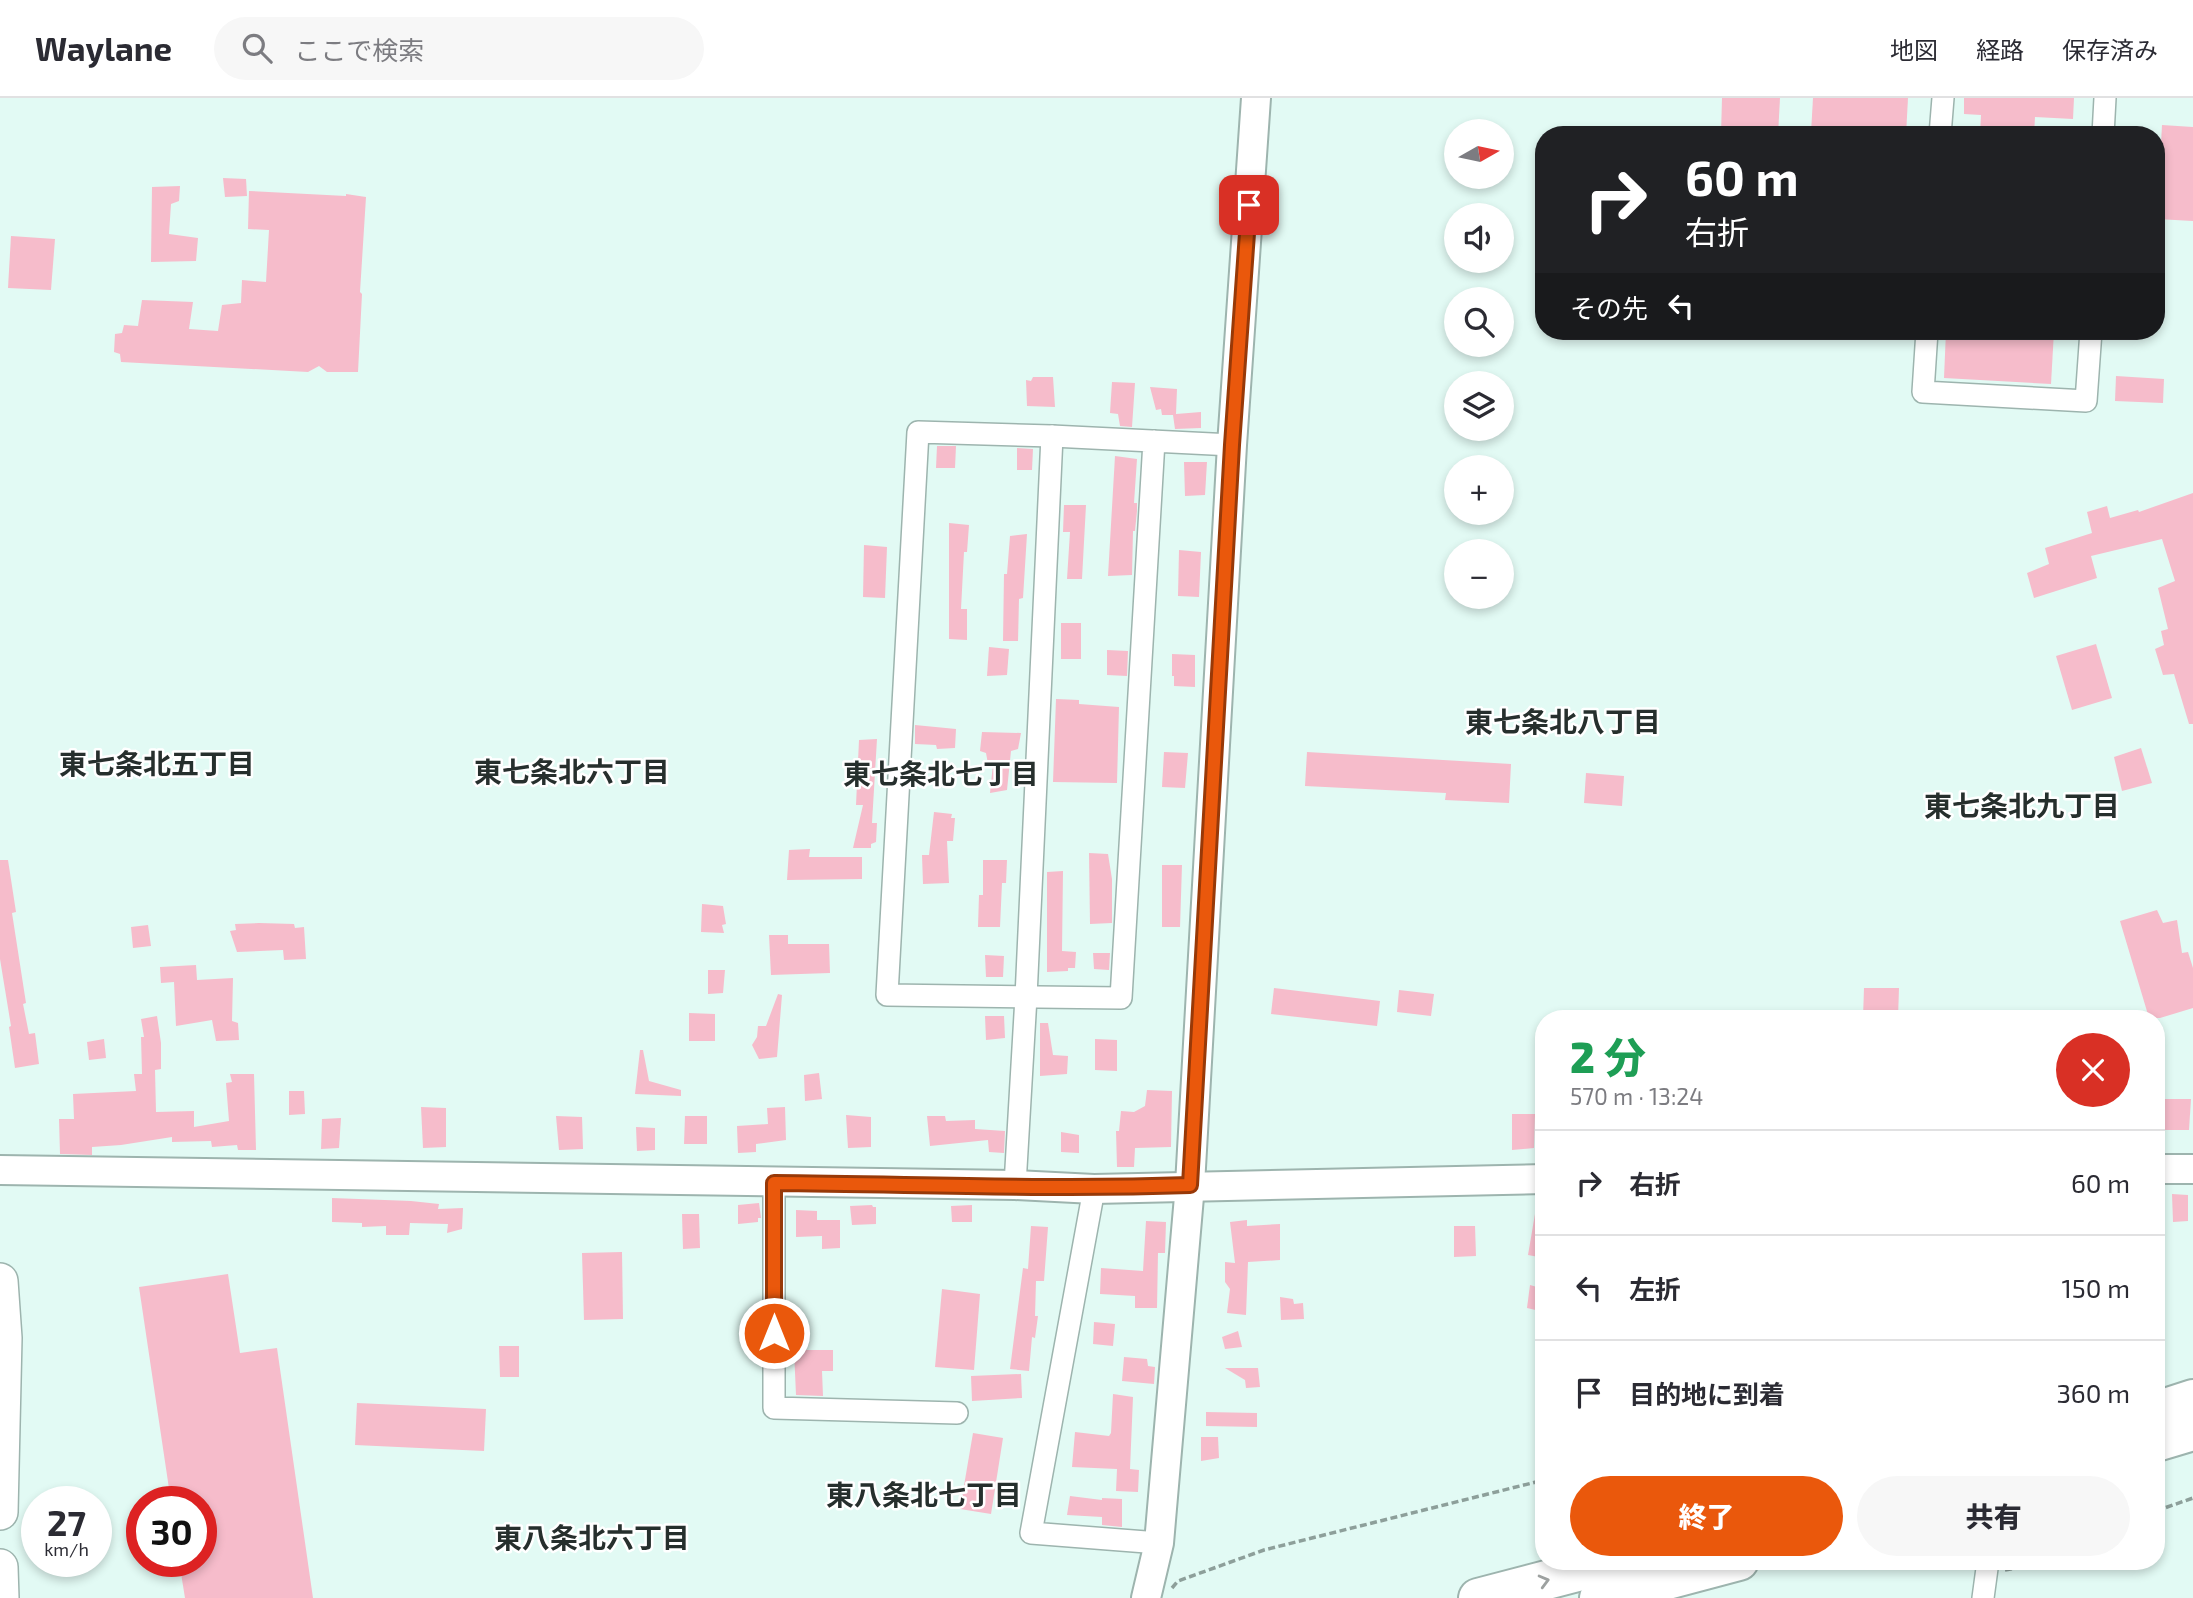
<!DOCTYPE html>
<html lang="ja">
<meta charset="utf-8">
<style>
body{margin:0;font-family:"Exo 2","Noto Sans JP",sans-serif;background:#f7f7f7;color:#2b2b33;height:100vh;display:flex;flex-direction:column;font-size:26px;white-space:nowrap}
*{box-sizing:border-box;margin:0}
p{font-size:23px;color:#7c7c81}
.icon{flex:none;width:38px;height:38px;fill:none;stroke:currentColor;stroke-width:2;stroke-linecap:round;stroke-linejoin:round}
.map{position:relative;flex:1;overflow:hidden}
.panel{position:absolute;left:1535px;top:912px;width:630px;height:560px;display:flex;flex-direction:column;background:#fff;border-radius:28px;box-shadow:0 4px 10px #0003}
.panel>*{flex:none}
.hud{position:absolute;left:1535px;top:28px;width:630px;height:214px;border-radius:28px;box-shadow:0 4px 10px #0003;background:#202124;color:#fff;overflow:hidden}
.needle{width:46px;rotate:81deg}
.tools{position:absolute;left:1444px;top:21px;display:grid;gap:14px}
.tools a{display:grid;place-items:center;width:70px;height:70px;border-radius:50%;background:#fff;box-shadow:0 4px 10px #0003;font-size:35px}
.speed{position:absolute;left:21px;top:1388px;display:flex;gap:14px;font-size:35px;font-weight:700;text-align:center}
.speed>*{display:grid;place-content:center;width:91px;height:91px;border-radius:50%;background:#fff;box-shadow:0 4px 10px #0003;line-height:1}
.speed small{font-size:18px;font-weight:400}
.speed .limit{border:10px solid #d22;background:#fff;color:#111}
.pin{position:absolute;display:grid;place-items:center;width:60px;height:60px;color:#fff;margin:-30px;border-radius:14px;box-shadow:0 4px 10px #0006}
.me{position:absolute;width:77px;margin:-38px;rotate:0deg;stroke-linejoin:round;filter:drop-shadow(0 0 5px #0008)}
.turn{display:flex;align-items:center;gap:24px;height:147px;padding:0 35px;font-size:32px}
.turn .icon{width:91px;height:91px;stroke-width:2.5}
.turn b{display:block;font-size:49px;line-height:60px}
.then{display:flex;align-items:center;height:66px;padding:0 35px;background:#0003;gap:14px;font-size:26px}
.round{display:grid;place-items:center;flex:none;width:74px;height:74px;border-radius:37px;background:#f7f7f7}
.summary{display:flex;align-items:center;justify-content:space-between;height:119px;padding:0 35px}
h1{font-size:42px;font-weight:800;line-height:52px;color:#1e9e55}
.primary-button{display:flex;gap:14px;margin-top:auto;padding:14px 35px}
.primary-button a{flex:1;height:80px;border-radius:42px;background:#ea580c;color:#fff;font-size:28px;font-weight:800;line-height:80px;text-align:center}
.primary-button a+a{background:#f7f7f7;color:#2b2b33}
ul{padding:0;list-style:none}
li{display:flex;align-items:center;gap:21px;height:105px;padding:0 35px;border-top:2px solid #e1e1e2}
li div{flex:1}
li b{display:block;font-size:26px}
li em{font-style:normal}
header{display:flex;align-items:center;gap:42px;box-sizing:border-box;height:98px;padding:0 35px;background:#fff;border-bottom:2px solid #e1e1e2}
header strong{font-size:33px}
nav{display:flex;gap:38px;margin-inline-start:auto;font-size:24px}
.search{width:490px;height:63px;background:#f7f7f7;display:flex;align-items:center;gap:18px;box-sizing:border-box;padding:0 24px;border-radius:38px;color:#7c7c81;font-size:26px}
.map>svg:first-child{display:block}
</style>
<header>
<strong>Waylane</strong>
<div class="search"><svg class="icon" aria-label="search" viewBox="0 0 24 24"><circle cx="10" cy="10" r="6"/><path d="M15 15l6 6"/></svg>ここで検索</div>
<nav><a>地図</a><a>経路</a><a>保存済み</a></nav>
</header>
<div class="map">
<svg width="2193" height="1500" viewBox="0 0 2193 1500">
<rect width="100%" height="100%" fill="#e2faf4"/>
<g fill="#f6bccb">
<polygon points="1722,0 1780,0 1778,37 1721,37"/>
<polygon points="1813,0 1908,0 1906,37 1811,35"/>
<polygon points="1964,0 2074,0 2073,21 2035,19 2034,37 1980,37 1981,17 1964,16"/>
<polygon points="2162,27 2193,29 2193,123 2157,121"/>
<polygon points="223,80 246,81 247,98 225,99"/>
<polygon points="180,88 179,103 171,106 169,136 198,140 196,163 151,164 152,89"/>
<polygon points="249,93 346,98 346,96 366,99 360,194 362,196 358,274 327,274 319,268 308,274 121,264 120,256 114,254 115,236 122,235 124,227 138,228 142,202 193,204 189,231 218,233 222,207 241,205 242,182 266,184 269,132 248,131"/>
<polygon points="11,138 55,141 51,192 8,190"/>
<polygon points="1946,233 2054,233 2051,286 1944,280"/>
<polygon points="2116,278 2164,281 2163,305 2115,303"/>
<polygon points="1033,279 1053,279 1055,309 1027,308 1026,282 1031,283"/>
<polygon points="1112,284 1135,285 1132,329 1120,328 1118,316 1110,315"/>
<polygon points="1150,289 1177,291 1176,316 1201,314 1201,330 1175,331 1173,317 1162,317 1161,311 1156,312"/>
<polygon points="937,348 956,348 955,370 936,370"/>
<polygon points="1017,350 1033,351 1032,372 1017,372"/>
<polygon points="1115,358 1137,361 1134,405 1137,405 1137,413 1135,433 1133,433 1132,477 1108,478"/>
<polygon points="1184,364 1207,364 1205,397 1185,398"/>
<polygon points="2193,395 2193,626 2189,626 2174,576 2163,577 2155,551 2164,547 2161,533 2168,531 2158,490 2175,483 2162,441 2091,458 2097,480 2034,500 2027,475 2049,466 2045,450 2092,435 2087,414 2107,408 2110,420 2138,412 2139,414"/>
<polygon points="1064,407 1086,407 1082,481 1067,481 1070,434 1063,434"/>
<polygon points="949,425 969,427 967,454 964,454 961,511 967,511 967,542 949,541"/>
<polygon points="1027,436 1023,500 1019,501 1018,543 1003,543 1004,476 1007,476 1010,438"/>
<polygon points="864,447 887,449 885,500 863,499"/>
<polygon points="1179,452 1201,454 1199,499 1178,498"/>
<rect x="1061" y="525" width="20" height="36"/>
<polygon points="2096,546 2112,600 2072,612 2056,558"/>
<polygon points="989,549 1009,551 1007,577 987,578"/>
<polygon points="1107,552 1128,553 1127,578 1107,577"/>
<polygon points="1172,556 1195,557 1195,589 1174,588 1174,578 1172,578"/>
<polygon points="1056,601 1079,602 1079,606 1119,609 1117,685 1053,684"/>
<polygon points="915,627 956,631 955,650 937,651 936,647 915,646"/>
<polygon points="982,634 1021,635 1018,651 1011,653 1007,692 990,695 993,666 988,666 986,655 980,653"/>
<polygon points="877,641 872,725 877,725 876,744 871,746 871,750 853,750 863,707 856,707 859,642"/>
<polygon points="2141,650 2152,685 2122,693 2114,659"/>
<polygon points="1164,654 1188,655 1185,690 1162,689"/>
<polygon points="1307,654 1511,666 1509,705 1445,702 1446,695 1305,688"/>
<polygon points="1586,675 1624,678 1622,708 1584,705"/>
<polygon points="934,714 952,716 951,720 955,720 953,743 947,743 949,785 923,786 922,757 929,757"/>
<polygon points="810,751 809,759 862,759 862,781 787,782 789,752"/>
<polygon points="1089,755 1108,756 1112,781 1112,825 1090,826"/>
<polygon points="0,762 8,762 16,814 12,815 26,905 23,906 29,936 35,935 39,966 15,970 9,929 11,928 0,861"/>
<polygon points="983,762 1007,762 1006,785 1002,785 1000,829 978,829 979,797 983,797"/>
<polygon points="1162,767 1182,767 1180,829 1162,829"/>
<polygon points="1063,773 1062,853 1076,854 1075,870 1068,870 1068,873 1047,874 1047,774"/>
<polygon points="702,806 723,808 726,826 722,827 724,835 701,834"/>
<polygon points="2157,812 2163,825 2177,822 2182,855 2188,854 2193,870 2193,910 2160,920 2149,920 2120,823"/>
<polygon points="259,825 294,826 295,830 304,829 306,861 284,862 283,852 237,854 230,833 236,832 235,826"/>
<polygon points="148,827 151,848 133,850 131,829"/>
<polygon points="769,837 788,837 788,846 829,846 830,875 771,877"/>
<polygon points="1093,855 1110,855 1109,872 1094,871"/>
<polygon points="985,857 1004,858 1003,879 986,879"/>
<polygon points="196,867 197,882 233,880 232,923 238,925 239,942 216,943 212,922 176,928 174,884 161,885 160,869"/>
<polygon points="708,872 725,872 723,895 708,896"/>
<polygon points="1274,890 1380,903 1377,928 1271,916"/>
<polygon points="1864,890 1899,890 1898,920 1863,920"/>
<polygon points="1399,892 1434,896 1431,918 1397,914"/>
<polygon points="778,896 782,897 777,959 759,961 752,947 757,939 758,928 766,928"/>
<polygon points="689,915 715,916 715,943 689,943"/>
<polygon points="157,918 161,945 161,971 155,972 156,1014 194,1013 194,1029 229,1023 226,985 232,984 230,976 254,976 256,1052 238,1052 237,1047 212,1049 211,1043 172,1044 172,1039 121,1047 92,1049 92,1057 60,1056 59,1021 74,1021 73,996 136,993 134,976 142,976 141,939 144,939 141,921"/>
<polygon points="985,918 1004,918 1005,940 986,942"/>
<polygon points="1040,925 1048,925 1053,957 1068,958 1067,976 1040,978"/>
<polygon points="104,941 106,960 89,962 87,944"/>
<polygon points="1095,941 1117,942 1117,973 1095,972"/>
<polygon points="640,952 643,952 649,983 681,992 681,998 635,996"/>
<polygon points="819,975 822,1001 805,1003 804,977"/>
<polygon points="1147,992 1172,993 1171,1049 1135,1050 1134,1069 1117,1069 1116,1033 1119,1033 1121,1013 1134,1014 1145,1008"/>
<polygon points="289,993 304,993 305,1016 289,1017"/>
<polygon points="2156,1001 2191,1001 2189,1032 2156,1032"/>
<polygon points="421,1009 446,1010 446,1049 423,1050"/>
<polygon points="785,1009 786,1042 756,1046 756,1054 738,1055 737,1028 768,1026 767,1010"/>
<polygon points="1512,1016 1535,1016 1534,1050 1512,1052"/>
<polygon points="846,1017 871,1019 871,1049 848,1050"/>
<polygon points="556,1018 582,1019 583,1051 559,1052"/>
<polygon points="685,1018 707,1018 707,1046 684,1046"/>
<polygon points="927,1018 945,1018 946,1023 975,1022 975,1031 1005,1033 1004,1055 989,1054 988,1042 930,1048"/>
<polygon points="341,1020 339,1050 321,1051 322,1021"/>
<polygon points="636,1029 655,1030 655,1052 637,1053"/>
<polygon points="1061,1034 1079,1037 1079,1055 1061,1054"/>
<polygon points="2172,1096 2188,1097 2188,1123 2173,1124"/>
<polygon points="332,1100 411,1103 439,1106 438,1111 463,1110 462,1131 447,1135 448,1126 410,1125 409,1137 386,1137 386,1128 362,1129 362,1125 332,1124"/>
<polygon points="759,1105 761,1120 758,1120 758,1124 738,1126 738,1107"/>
<polygon points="872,1107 873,1109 876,1109 876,1126 852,1127 850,1108"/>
<polygon points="972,1107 972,1124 952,1124 951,1108"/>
<polygon points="1536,1110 1544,1110 1544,1160 1528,1157"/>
<polygon points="796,1112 817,1113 817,1122 840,1122 840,1150 822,1151 822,1138 796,1139"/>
<polygon points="682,1116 699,1116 700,1150 683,1151"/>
<polygon points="1247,1122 1247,1128 1280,1126 1280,1162 1248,1164 1246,1217 1227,1215 1230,1191 1225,1184 1225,1164 1235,1165 1230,1124"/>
<polygon points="1146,1123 1166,1124 1165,1155 1158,1155 1157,1210 1135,1210 1135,1198 1100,1196 1101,1170 1143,1173"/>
<polygon points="1031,1128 1048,1129 1044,1183 1036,1183 1035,1218 1038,1218 1035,1240 1032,1239 1029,1273 1010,1271 1023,1170 1028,1171"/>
<polygon points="1454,1128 1475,1128 1476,1158 1454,1159"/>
<polygon points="622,1154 623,1221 584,1222 582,1155"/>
<polygon points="228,1176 240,1255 277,1250 313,1500 185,1500 179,1463 201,1463 201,1404 171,1404 139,1189"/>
<polygon points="1530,1187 1544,1191 1544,1214 1527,1210"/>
<polygon points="942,1191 980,1196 974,1272 935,1269"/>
<polygon points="1280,1199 1293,1201 1294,1206 1303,1205 1304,1221 1281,1222"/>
<polygon points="1094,1224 1115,1226 1113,1248 1093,1246"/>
<polygon points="1238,1233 1242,1249 1225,1251 1222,1239"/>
<polygon points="499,1248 519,1248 519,1279 500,1279"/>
<polygon points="794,1252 833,1252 833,1273 822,1273 823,1298 796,1297"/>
<polygon points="1124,1259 1147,1261 1148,1268 1155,1269 1154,1286 1122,1283"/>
<polygon points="1225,1270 1258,1270 1260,1289 1246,1290 1245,1282"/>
<polygon points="1021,1276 1022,1300 972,1303 971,1278"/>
<polygon points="1113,1296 1133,1299 1130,1371 1139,1372 1138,1394 1116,1393 1117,1371 1072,1369 1075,1334 1109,1338 1111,1335"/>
<polygon points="357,1305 486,1311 484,1353 355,1347"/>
<polygon points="1206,1314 1257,1315 1257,1329 1206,1328"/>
<polygon points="973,1335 1003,1340 991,1416 960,1411"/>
<polygon points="1201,1339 1218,1339 1219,1360 1201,1363"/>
<polygon points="1070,1398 1102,1402 1102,1400 1122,1401 1122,1429 1102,1427 1102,1419 1067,1417"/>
</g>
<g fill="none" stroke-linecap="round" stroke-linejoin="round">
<defs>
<g id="minor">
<polyline points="1940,37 1943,0"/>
<polyline points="2103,37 2105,0"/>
<polyline points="1927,233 1923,294 2086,303 2091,233"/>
<polyline points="1154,343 1121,900 887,897 918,334 1052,338 1232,347"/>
<polyline points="774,1085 774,1310 957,1315"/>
<polyline points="1015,1087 1026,899 1052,338"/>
<polyline points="1094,1091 1031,1435 1159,1445"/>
<polyline points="1983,1500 1988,1463"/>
</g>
<g id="tertiary">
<polyline points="2156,1071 2193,1071"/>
<polyline points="0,1072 1015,1087 1094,1091 1544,1081"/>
<polyline points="1146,1500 1159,1445 1190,1087 1232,347 1256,0"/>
</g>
<g id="primary">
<polyline points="0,1183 4,1240 0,1414"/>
<polyline points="0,1469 1,1500"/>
</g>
<g id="motorway">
<polyline points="2156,1313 2193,1301"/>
<polyline points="2156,1344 2193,1333"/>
<polyline points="1478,1500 1619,1463"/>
<polyline points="1599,1500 1739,1463"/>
</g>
</defs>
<use href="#minor" stroke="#9db4ae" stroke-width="24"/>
<use href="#tertiary" stroke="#9db4ae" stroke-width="32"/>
<use href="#primary" stroke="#9db4ae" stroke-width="38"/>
<use href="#motorway" stroke="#9db4ae" stroke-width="42"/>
<g stroke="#8d9f9a" stroke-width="3.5" stroke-dasharray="7 3.5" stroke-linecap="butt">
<polyline points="2156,1413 2193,1400"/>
<polyline points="2005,1472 2054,1463"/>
<polyline points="1172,1490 1178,1483 1264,1452 1544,1382"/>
</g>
<use href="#minor" stroke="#fff" stroke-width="21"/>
<use href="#tertiary" stroke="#fff" stroke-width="28"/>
<use href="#primary" stroke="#fff" stroke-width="35"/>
<use href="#motorway" stroke="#fff" stroke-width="38"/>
</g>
<defs><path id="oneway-chevron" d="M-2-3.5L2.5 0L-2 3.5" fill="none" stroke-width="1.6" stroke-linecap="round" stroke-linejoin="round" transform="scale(1.75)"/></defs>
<use stroke="#9da1a0" href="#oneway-chevron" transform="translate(1544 1483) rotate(-15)"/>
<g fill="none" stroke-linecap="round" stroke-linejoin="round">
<defs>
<path id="route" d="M 774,1235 L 774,1085 C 913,1086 1052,1092 1190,1087 L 1232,347 L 1249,107"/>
</defs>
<use href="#route" stroke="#983908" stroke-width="18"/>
<use href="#route" stroke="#ea580c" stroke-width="12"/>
</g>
<g text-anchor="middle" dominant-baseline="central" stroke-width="5" stroke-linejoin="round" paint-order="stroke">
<g font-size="28" font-weight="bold" fill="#262f2d" stroke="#fff">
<text x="1563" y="623">東七条北八丁目</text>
<text x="157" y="665">東七条北五丁目</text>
<text x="572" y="673">東七条北六丁目</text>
<text x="941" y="675">東七条北七丁目</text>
<text x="2022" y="707">東七条北九丁目</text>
<text x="924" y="1396">東八条北七丁目</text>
<text x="592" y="1439">東八条北六丁目</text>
</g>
</g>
</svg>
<div class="tools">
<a><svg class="needle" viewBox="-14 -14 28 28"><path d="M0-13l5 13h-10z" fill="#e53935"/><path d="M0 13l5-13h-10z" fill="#7c7c81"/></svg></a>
<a><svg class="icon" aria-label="sound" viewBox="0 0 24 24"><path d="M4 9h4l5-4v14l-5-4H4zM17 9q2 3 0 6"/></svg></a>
<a><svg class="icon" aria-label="search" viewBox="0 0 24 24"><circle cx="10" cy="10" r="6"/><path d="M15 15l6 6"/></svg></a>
<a><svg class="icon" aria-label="layers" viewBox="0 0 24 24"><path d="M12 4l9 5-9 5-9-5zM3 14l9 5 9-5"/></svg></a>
<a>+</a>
<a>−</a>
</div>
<div class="speed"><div>27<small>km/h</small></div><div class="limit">30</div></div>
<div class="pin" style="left:1249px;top:107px;background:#d93025"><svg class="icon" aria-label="arrive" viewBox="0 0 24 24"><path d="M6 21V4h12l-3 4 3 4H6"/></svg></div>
<svg class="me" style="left:774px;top:1235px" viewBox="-20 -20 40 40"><circle r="17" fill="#ea580c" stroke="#fff" stroke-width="3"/><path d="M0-11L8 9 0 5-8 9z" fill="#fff"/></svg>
<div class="hud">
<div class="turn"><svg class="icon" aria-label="right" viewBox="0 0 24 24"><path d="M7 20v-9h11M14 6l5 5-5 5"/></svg><div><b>60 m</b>右折</div></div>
<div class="then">その先<svg class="icon" aria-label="left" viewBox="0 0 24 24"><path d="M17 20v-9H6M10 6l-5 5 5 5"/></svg></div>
</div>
<section class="panel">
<div class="summary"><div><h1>2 分</h1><p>570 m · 13:24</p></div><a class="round" style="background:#d93025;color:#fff"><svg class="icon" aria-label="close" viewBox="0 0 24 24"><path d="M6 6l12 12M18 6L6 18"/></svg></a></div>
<ul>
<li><svg class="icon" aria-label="right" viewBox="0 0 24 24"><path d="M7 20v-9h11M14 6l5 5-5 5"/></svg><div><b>右折</b></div><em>60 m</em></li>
<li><svg class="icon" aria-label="left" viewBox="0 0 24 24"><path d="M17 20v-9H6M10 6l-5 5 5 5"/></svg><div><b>左折</b></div><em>150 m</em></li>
<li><svg class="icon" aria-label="arrive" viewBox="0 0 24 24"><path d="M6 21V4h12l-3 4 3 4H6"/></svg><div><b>目的地に到着</b></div><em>360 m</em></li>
</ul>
<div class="primary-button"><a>終了</a><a>共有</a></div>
</section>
</div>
